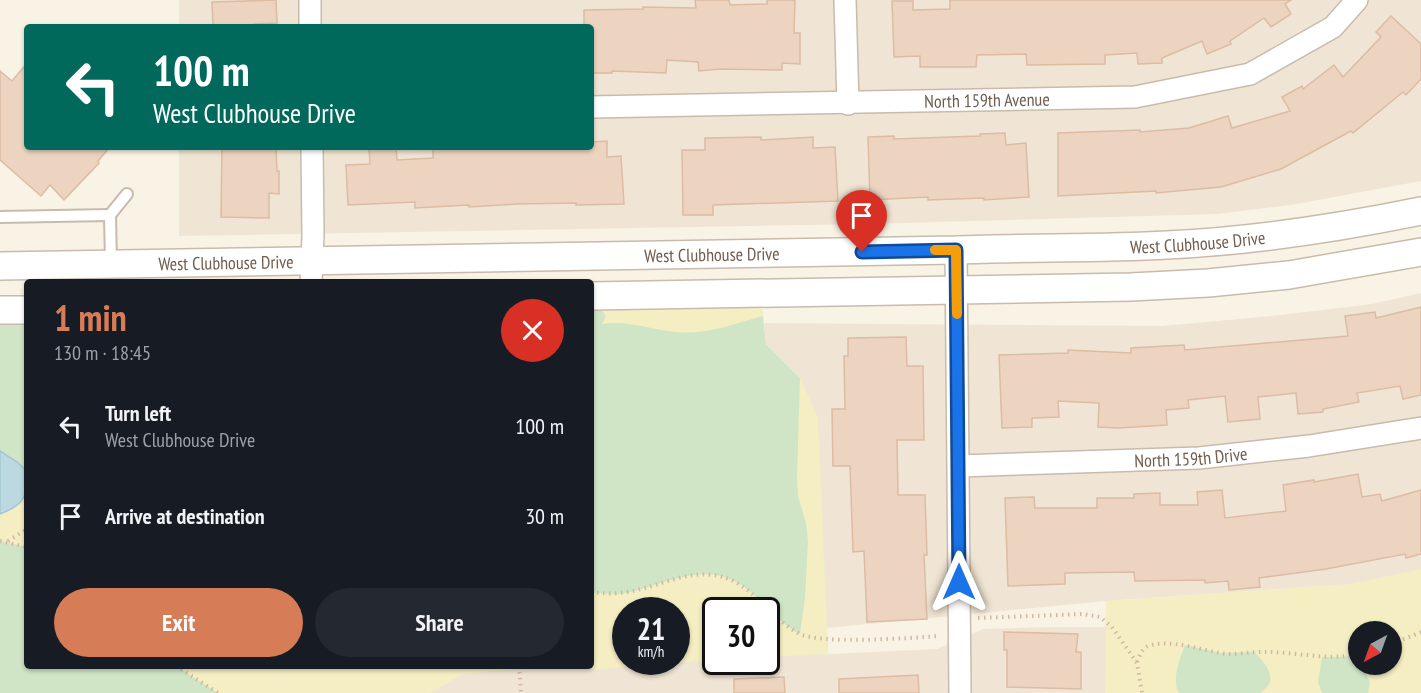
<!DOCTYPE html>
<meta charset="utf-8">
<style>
body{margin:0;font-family:"PT Sans Narrow",sans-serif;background:#242831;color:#f1f3f6;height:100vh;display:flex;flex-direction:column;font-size:22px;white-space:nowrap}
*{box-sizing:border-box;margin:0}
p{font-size:20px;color:#9ea1a6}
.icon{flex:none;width:33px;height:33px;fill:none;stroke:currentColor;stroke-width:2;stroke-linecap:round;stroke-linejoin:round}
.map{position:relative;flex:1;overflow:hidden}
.side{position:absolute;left:24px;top:279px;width:570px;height:390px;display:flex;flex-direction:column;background:#171b24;border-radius:6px;box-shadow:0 2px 4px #0004}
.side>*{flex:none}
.banner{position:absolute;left:24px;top:24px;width:570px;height:126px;border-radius:6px;box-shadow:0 2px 4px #0004;background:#00695c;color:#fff;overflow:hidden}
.needle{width:39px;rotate:221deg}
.tools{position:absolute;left:1348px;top:621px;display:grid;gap:12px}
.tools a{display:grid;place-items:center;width:54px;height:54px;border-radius:50%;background:#171b24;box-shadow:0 2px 4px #0004;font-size:30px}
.speed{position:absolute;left:612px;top:597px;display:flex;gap:12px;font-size:30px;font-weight:700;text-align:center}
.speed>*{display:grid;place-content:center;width:78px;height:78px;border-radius:50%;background:#171b24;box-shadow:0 2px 4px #0004;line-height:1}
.speed small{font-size:15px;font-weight:400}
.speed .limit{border:3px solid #111;border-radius:9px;background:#fff;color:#111}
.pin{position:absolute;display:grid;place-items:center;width:51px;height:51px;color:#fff;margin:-62px -26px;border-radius:50% 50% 50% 0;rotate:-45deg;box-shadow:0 0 6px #0007}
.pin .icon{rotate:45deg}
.me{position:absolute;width:66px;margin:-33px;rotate:0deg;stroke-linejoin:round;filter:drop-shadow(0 0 4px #0008)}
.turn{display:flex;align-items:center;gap:21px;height:126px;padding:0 30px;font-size:27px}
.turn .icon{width:78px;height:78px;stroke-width:2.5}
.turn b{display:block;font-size:42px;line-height:51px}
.round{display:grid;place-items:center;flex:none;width:63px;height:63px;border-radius:32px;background:#242831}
.head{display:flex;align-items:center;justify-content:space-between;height:102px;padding:0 30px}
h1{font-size:36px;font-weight:700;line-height:45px;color:#d67c57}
.button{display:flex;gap:12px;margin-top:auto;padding:12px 30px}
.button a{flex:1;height:69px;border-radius:36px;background:#d67c57;color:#fff;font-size:24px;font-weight:700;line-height:69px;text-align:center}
.button a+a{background:#242831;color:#f1f3f6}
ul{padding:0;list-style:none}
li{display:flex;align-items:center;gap:18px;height:90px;padding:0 30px}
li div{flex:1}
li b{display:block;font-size:22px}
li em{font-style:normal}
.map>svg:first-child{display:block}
</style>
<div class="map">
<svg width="1421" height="693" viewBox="0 0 1421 693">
<rect width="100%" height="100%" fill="#f9f3e5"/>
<g fill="#f0e5d4">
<polygon points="179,0 1421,0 1421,181 1291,205 1217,214 868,224 179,236 179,147 591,147 591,27 179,27"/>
<polygon points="1421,293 1421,569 1350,584 1106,601 827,628 818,417 800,378 766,344 764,323 1162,326 1272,316 1372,304"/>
<polygon points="1054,627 1106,627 1105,693 430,693 463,674 533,668 600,669 715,660 766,662 767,657 937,649 983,629"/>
</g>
<g fill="#d0e5c5" fill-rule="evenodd">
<path d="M 762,308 L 766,344 L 800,378 L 818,417 L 828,654 L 767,657 L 766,610 L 716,610 L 715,660 L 600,669 L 533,668 L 463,674 L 430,693 L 0,693 L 0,321 L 27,321 L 27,666 L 591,666 L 591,310 ZM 626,610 L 676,610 L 676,662 L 626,662 Z"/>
<path d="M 1421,569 L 1421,693 L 1105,693 L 1106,601 L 1156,599 L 1350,584 ZM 1359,632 L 1392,632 L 1392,664 L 1359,664 Z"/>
</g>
<g fill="#f5eec3" fill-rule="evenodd">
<path d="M 762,308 L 763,316 C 733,324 707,335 676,332 C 649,330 630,320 602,324 L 606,316 L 601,310 Z"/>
<path d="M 800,378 L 818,417 L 828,654 L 767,657 L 766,610 L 716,610 L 715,660 L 600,669 L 533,668 L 463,674 L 430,693 L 218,693 L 176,666 L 591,666 L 591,592 C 600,593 609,595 619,594 C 654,590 691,565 727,578 C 758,589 772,620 800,634 L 805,598 L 808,541 L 806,523 L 798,496 L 797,479 ZM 626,610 L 676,610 L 676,662 L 626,662 Z"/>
<polygon points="27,493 27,547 0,541 0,514 13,509"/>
<path d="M 1421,569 L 1421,693 L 1368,693 L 1370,682 L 1362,665 L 1392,664 L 1392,632 L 1359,632 L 1359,659 L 1355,655 L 1342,657 L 1322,657 L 1318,682 L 1322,693 L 1260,693 C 1280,681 1267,664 1254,652 L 1221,653 L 1185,645 C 1180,658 1171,680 1179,693 L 1105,693 L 1106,601 L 1350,584 Z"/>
</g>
<path fill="#bcd9e1" stroke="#a3c7d1" stroke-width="1.5" d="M 0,451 L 17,462 L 27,471 C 27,496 26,504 0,514 Z"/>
<g fill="#ecd4c0" stroke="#dcbca2" stroke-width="1.5">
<polygon points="276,0 277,23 254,24 254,27 213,27 212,2"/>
<polygon points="695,0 729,0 730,5 767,4 767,0 795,0 794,33 800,33 800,64 782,63 782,70 721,69 699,71 698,62 667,60 666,73 612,71 612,73 591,73 591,27 584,27 584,10 643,9 643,7 696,8"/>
<polygon points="950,0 1291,0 1285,4 1291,14 1271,27 1264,18 1230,41 1231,44 1207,54 1202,41 1162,58 1162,63 1138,64 1137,53 1105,55 1105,64 1027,65 1026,54 977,55 976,67 920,67 920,56 894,57 892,1 913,1 913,10 950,9"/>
<polygon points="1391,16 1421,44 1421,79 1406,95 1403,92 1353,133 1351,131 1281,169 1221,187 1156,193 1156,191 1058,196 1058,133 1140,130 1140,132 1189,128 1228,116 1232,128 1290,111 1282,97 1302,86 1303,89 1334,65 1343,77 1381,37 1376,32"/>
<polygon points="27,63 27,147 110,147 98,161 99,163 64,200 50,185 41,196 0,160 0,71 12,81"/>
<polygon points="1005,133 1006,145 1026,143 1029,197 984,200 984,198 928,200 928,197 870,200 868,137 894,136 894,139 980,136 980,134"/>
<polygon points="761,137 761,140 813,137 813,148 835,147 838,201 713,205 713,215 683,215 682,150 705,150 705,138"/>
<polygon points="607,141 607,157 621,156 624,204 576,205 576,203 518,204 469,207 469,205 415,208 415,202 348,205 346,165 370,164 369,147 396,147 397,160 433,158 433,147 591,147 591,142"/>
<polygon points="222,147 276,147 277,171 279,171 279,194 269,193 269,218 221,217"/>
<polygon points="1421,307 1421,395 1403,399 1400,386 1357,393 1359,402 1323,409 1323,412 1298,414 1296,393 1258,397 1260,419 1228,422 1225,396 1188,400 1189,408 1166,410 1167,425 1118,428 1098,427 1099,403 1058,401 1059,417 1032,418 1032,427 1002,428 999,355 1068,353 1068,350 1131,353 1131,348 1184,345 1185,350 1348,336 1345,316 1375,312 1376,318"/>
<polygon points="906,337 907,366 923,366 924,440 897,440 898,495 925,495 927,555 924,555 927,619 867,622 864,551 853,552 850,466 833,466 832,409 845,409 844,356 848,356 848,338"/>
<polygon points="1358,474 1362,497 1380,494 1382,501 1421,490 1421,554 1406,558 1405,554 1326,569 1259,578 1260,587 1229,590 1228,581 1205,583 1205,580 1135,581 1134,572 1065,573 1065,584 1008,586 1005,498 1034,497 1035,508 1097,508 1097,498 1134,498 1134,494 1160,493 1160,505 1198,505 1197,492 1222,490 1225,518 1286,511 1283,485 1314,480 1314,482"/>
<polygon points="1004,632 1078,634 1076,652 1081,652 1081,689 1007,687 1007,650 1004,650"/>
<polygon points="918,675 919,693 839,693 839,679"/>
<polygon points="784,677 785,693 734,693 734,679"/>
</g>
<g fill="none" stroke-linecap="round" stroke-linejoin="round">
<defs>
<g id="service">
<polyline points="0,217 110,215"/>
<polyline points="111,263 110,215 127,194"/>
</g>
<g id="minor">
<polyline points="310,0 310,27"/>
<polyline points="845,0 848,104"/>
<path id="s1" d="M 591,107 L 1135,97 L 1250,74 L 1333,27 L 1357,0"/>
<polyline points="956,250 960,693"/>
<polyline points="311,282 313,235 312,147"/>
<path id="s2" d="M 959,466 L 1199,458 L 1309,446 L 1421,428"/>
</g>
<g id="tertiary">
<path id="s3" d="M 0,266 L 956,250 C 1027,247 1097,249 1167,245 C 1252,241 1338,228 1421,211"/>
<polyline points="591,296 1131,287 1208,283 1289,275 1421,252"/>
<polyline points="0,310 27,310"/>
</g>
</defs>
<use href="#service" stroke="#c9bbac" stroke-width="14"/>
<use href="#minor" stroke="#c9bbac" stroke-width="24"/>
<use href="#tertiary" stroke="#c9bbac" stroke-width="30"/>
<g stroke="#d0b8a3" stroke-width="4" stroke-dasharray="1.5 4.5" stroke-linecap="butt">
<polyline points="0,541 27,547"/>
<polyline points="8,541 27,529"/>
<path d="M 591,592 C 610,595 627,593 645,588 C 667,582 689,572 712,575 C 751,579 766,615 798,633 C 819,645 910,638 939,636"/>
<polyline points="978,618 1083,614 1100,617 1112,627 1137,663 1142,693"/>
<polyline points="1392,644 1421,632"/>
<path d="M 1137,662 C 1140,655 1142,647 1151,645 C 1174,640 1197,649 1220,653 C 1235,656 1251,651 1266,652 C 1297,652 1328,661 1359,654"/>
<polyline points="176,666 218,693"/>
<polyline points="519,666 521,693"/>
</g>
<use href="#service" stroke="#fff" stroke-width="10"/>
<use href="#minor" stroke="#fff" stroke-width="21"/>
<use href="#tertiary" stroke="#fff" stroke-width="27"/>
</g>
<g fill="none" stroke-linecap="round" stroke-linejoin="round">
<defs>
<polyline id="route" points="862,252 956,250 959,582"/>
</defs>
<use href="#route" stroke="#114b97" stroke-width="15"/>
<use href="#route" stroke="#1a73e8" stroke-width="10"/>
<polyline stroke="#f59e0b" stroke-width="10" points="935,250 956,250 957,314"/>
</g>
<g text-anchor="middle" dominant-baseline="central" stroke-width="5" stroke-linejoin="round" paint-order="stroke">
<g font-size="18" fill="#6f5c4d" stroke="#fdf7eb">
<text stroke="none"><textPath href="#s1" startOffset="396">North 159th Avenue</textPath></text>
<text stroke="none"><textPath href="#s3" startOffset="1198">West Clubhouse Drive</textPath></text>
<text stroke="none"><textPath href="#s3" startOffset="712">West Clubhouse Drive</textPath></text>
<text stroke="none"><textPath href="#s3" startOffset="226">West Clubhouse Drive</textPath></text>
<text stroke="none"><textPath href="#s2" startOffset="232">North 159th Drive</textPath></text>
</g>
</g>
</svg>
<div class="tools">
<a><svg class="needle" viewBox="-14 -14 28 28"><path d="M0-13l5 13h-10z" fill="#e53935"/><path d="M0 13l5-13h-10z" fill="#9ea1a6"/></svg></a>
</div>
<div class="speed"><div>21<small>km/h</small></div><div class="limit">30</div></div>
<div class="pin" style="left:862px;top:252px;background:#d93025"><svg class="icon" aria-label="arrive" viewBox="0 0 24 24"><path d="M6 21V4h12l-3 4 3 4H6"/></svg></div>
<svg class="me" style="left:959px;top:582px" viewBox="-20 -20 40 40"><path d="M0-17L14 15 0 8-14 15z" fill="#1a73e8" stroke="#fff" stroke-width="4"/></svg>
<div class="banner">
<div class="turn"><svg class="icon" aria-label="left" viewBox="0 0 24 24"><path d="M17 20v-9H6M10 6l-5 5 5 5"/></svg><div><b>100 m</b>West Clubhouse Drive</div></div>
</div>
<section class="side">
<div class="head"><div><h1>1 min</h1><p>130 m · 18:45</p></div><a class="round" style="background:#d93025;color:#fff"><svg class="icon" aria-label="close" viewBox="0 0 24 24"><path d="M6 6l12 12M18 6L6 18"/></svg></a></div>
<ul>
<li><svg class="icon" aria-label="left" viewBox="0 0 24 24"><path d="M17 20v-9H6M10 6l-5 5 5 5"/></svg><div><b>Turn left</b><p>West Clubhouse Drive</p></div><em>100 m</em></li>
<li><svg class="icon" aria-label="arrive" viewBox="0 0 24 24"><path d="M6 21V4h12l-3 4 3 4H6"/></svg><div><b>Arrive at destination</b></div><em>30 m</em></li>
</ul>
<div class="button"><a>Exit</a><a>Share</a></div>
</section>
</div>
